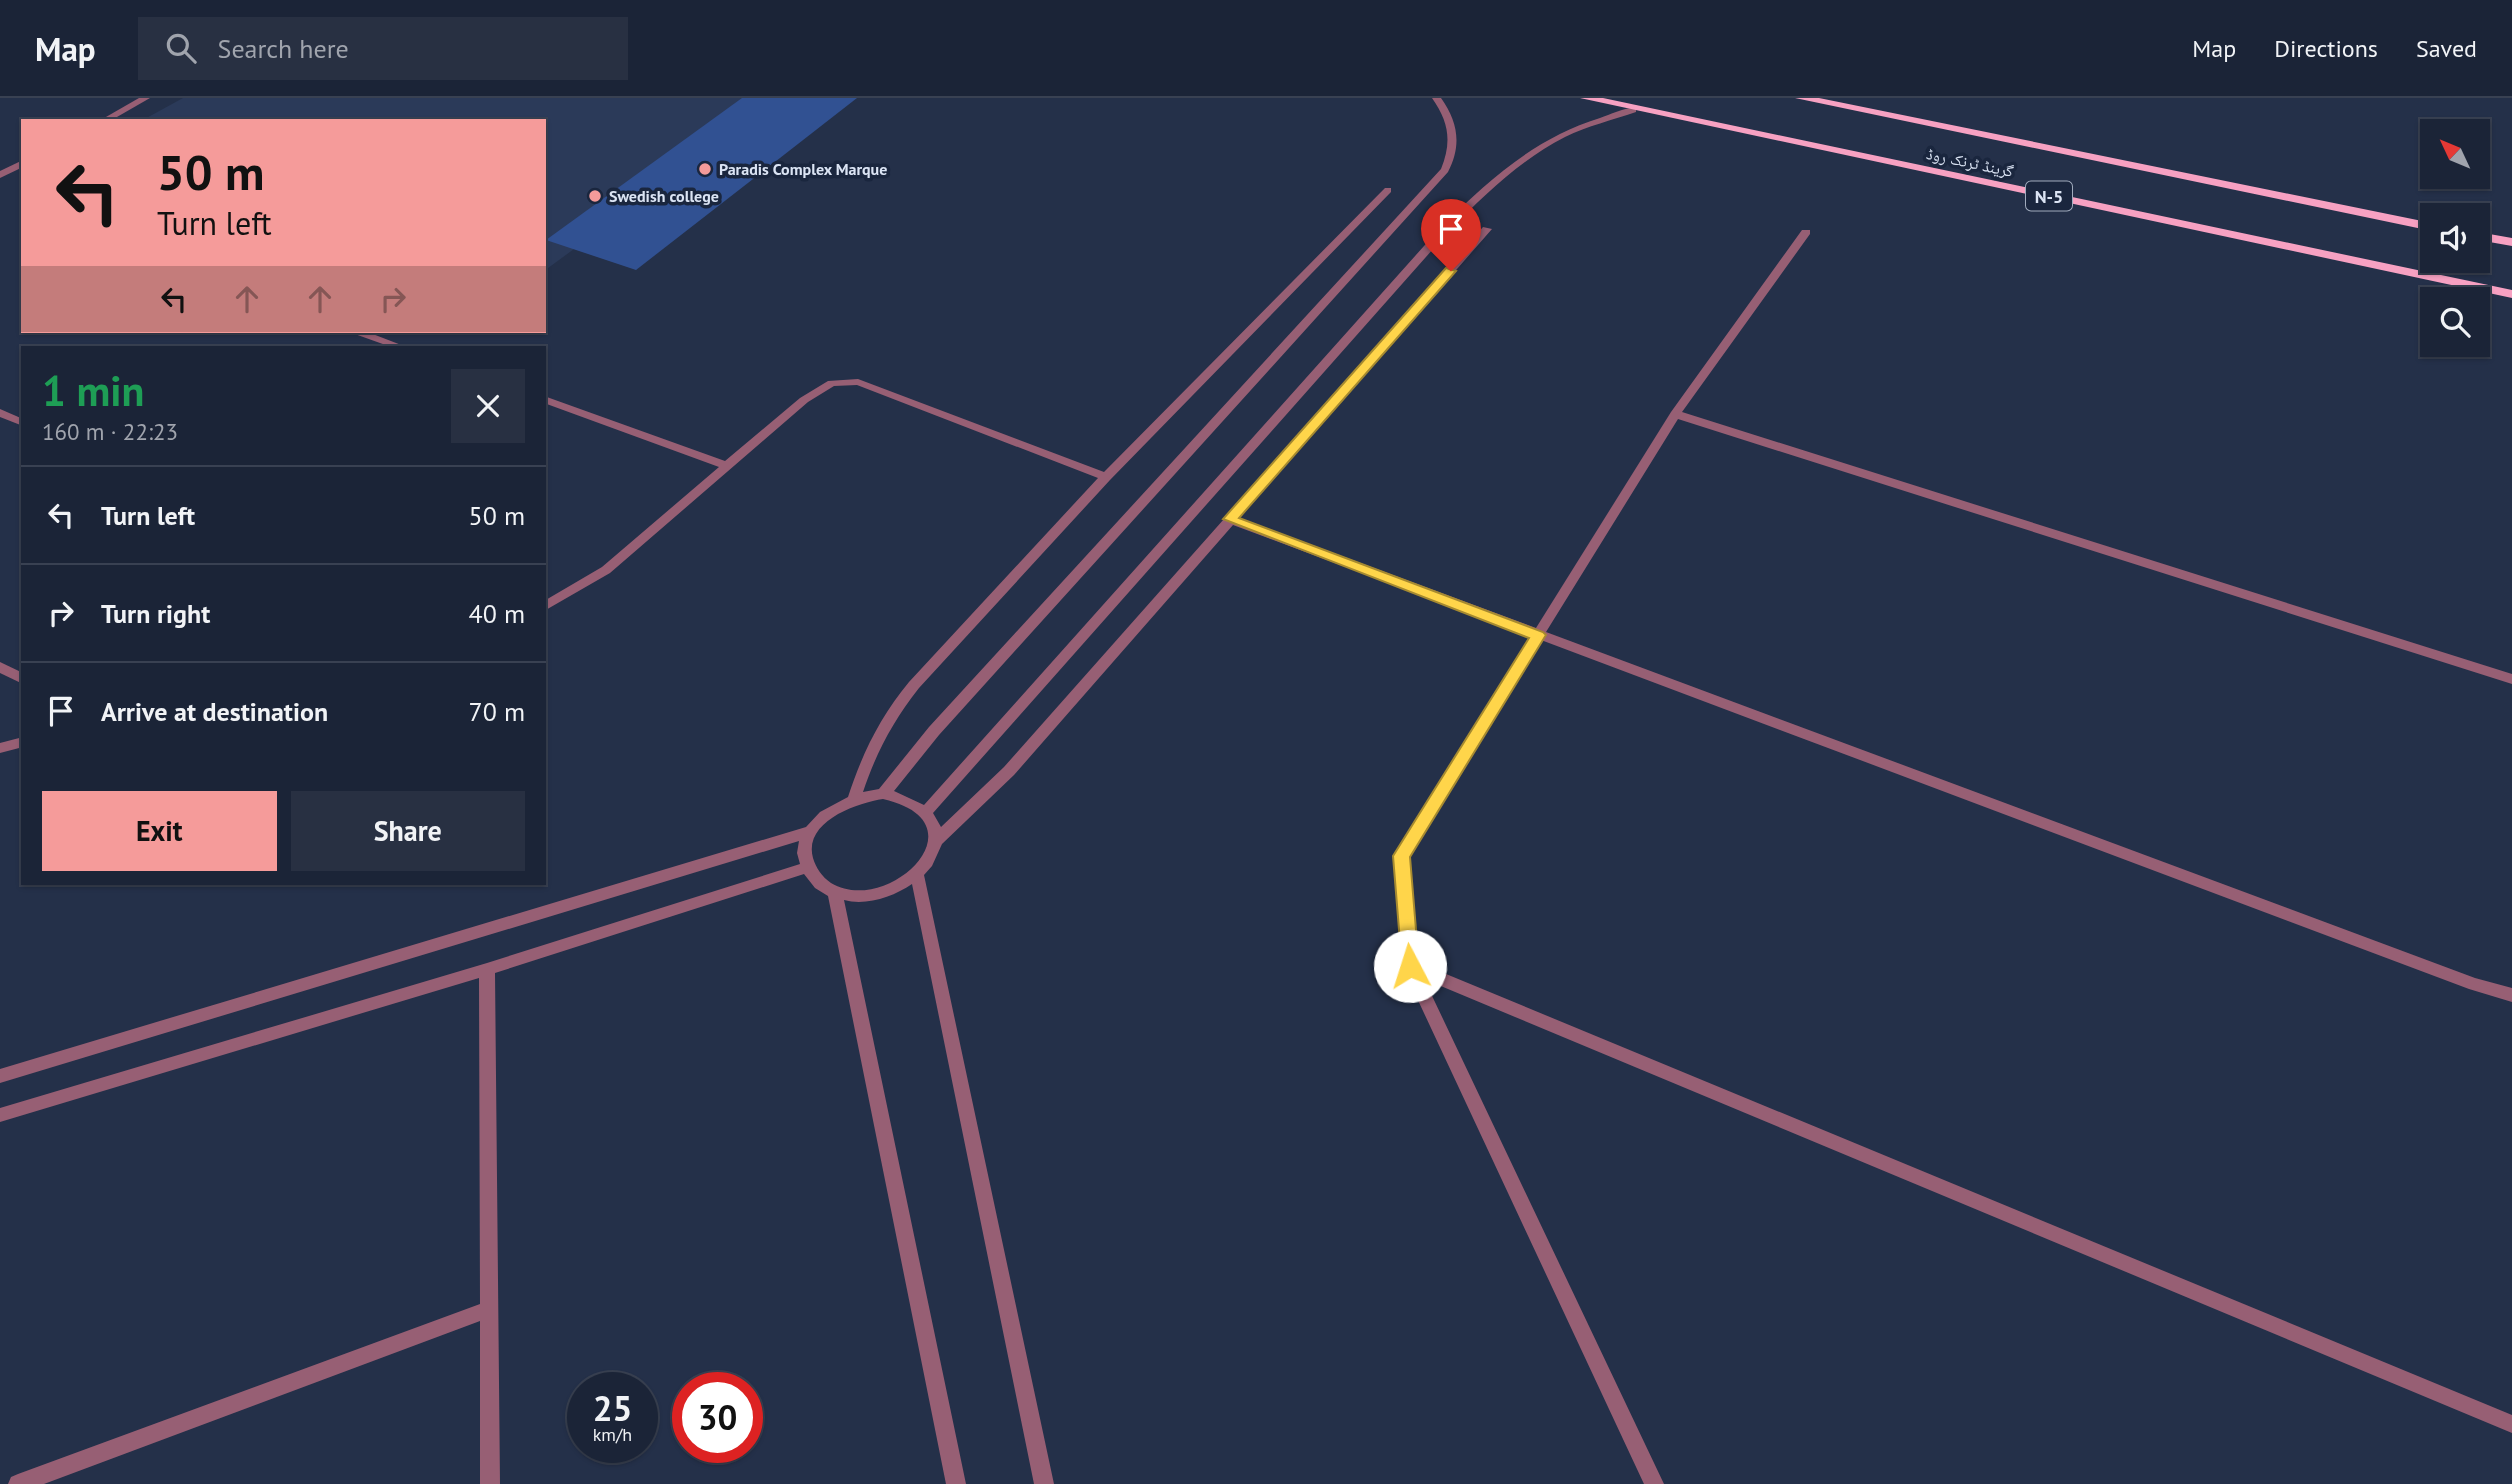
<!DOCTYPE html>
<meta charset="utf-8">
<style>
body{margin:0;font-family:"PT Sans","Noto Naskh Arabic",sans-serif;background:#283042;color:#f1f3f6;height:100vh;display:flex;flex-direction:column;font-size:26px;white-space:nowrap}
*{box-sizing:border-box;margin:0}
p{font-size:23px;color:#a0a4ad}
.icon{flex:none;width:38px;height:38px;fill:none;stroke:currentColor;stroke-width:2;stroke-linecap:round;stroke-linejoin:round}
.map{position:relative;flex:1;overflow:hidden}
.side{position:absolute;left:21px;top:248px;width:525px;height:539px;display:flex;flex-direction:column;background:#1b2437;border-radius:0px;box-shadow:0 2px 5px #0004,0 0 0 2px #394152}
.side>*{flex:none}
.hud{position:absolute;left:21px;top:21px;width:525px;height:214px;border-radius:0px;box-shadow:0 2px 5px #0004,0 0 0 2px #394152;background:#f59b9a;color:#111;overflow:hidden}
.needle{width:46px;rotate:314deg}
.buttons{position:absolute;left:2420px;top:21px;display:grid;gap:14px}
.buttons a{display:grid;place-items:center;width:70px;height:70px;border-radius:0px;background:#1b2437;box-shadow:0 2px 5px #0004,0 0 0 2px #394152;font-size:35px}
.speed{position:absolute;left:567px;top:1274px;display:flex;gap:14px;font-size:35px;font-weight:700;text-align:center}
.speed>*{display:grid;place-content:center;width:91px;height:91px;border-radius:50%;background:#1b2437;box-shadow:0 2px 5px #0004,0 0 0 2px #394152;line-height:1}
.speed small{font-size:18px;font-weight:400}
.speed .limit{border:10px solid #d22;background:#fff;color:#111}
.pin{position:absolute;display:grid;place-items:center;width:60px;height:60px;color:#fff;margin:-72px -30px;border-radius:50% 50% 50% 0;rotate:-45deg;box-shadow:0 0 7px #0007}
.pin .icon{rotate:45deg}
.me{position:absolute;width:77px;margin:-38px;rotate:355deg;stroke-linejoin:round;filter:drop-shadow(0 0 5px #0008)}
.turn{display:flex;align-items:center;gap:24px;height:147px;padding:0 21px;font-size:32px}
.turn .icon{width:91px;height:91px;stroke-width:2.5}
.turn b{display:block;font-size:49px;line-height:60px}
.lanes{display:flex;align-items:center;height:66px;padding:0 21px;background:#0003;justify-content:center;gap:35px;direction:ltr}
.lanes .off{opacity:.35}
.round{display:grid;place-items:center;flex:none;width:74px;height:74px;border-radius:0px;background:#283042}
.overview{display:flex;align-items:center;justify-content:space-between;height:119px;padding:0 21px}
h1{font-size:42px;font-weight:700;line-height:52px;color:#1e9e55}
.cta{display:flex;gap:14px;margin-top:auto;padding:14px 21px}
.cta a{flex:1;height:80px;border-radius:0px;background:#f59b9a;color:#111;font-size:28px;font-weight:700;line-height:80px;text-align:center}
.cta a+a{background:#283042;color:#f1f3f6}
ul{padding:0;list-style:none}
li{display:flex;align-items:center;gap:21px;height:98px;padding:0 21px;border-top:2px solid #394152}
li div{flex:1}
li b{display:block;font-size:26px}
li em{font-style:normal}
header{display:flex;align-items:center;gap:42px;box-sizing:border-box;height:98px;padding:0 35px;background:#1b2437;border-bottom:2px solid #394152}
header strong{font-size:33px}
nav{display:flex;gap:38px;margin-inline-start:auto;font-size:24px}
.search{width:490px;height:63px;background:#283042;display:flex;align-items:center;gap:18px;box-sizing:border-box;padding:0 24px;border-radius:0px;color:#a0a4ad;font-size:26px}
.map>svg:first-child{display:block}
</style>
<header>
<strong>Map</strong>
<div class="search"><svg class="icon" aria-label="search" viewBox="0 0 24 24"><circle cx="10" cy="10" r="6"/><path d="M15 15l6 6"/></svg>Search here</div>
<nav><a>Map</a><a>Directions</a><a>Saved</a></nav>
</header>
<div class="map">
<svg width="2512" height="1386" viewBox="0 0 2512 1386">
<rect width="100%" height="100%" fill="#243049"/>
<polygon fill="#2b3a59" points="183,0 780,0 544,173 544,23 141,23"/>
<polygon fill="#315192" points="742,0 857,0 636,172 546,142"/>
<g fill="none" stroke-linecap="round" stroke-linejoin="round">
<g fill="#975f74" fill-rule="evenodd">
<polygon points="139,0 150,0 110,23 99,23"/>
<path d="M 1432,0 L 1441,0 C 1458,24 1462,47 1448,74 L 939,637 L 894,693 L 924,707 L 1441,129 C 1489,82 1535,40 1600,20 C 1611,16 1625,9 1636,10 L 1636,14 C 1612,22 1588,28 1565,39 C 1520,62 1484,97 1449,133 L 933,715 L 941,729 L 1004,669 L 1483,129 L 1492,131 L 1239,420 L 1536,530 L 1671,314 L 1802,132 L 1810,132 L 1810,136 L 1682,314 L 2512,576 L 2512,586 L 1678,321 L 1546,534 L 2475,880 L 2512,890 L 2512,904 L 2469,891 L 1541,542 L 1408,759 L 1417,864 L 2512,1317 L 2512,1335 L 1424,881 L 1664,1386 L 1644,1386 L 1402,868 L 1394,758 L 1531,538 L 1233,427 L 1014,677 L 942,746 L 932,768 L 924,777 L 1054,1386 L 1034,1386 L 912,786 C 893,799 866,808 844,802 L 966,1386 L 946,1386 L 828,798 L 815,790 L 804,776 L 495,875 L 500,1386 L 480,1386 L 480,1223 L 44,1386 L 8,1386 L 11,1379 L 18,1376 L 480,1206 L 479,880 L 0,1024 L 0,1010 L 487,865 L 800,766 L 797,755 L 799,743 L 0,985 L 0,971 L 806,729 L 820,714 L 848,699 C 862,656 880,619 909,584 L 1098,380 L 857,287 L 834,288 L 808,304 L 610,475 L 544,513 L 544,503 L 602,469 L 719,369 L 544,305 L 544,298 L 725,363 L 800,300 L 828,283 L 858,281 L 1104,374 L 1385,90 L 1391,90 L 1391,94 L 1110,382 L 919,590 C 893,623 876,655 863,694 L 879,691 L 929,629 L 1441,71 C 1452,44 1449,24 1432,0 ZM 883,701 C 987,725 887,819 831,785 C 822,779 816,770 813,760 C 803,724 856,705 883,701 Z"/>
<polygon points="23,62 23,69 0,80 0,73"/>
<polygon points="351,233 365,233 409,250 394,250 352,235"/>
<polygon points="0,311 23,321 23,328 0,319"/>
<polygon points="0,564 23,575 23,586 0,575"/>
<polygon points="23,639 23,649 0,655 0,645"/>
</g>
<g fill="#f7a1c2" fill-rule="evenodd">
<polygon points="1580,0 1603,0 2512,192 2512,200"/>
<polygon points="1795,0 1819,0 2432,125 2432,133"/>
<polygon points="2478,134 2512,140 2512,148 2478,142"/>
</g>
</g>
<polygon fill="#ffd54a" stroke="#a68a30" stroke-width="2" points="1446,170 1456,173 1239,420 1543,534 1546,537 1410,759 1419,868 1410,876 1402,868 1393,758 1529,540 1223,421"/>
<g fill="#f59b9a" stroke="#1a263e" stroke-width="2.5">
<circle cx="705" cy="71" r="7"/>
<circle cx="595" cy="98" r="7"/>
</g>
<g text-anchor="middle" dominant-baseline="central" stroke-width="7" stroke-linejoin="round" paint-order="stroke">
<g font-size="16" fill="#dbe4f4" stroke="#1a263e">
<text transform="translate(1970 64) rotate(12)">گرینڈ ٹرنک روڈ</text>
</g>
<g font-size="16" font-weight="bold" fill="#dbe4f4" stroke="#1a263e" text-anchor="start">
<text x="719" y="71">Paradis Complex Marque</text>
<text x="609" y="98">Swedish college</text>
</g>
<rect fill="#1a263e" stroke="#a1abbd" stroke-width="2" x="2026" y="83.5" width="46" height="29" rx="5"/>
<g font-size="18" font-weight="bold" fill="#dbe4f4">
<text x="2049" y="98">N-5</text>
</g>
</g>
</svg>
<div class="buttons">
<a><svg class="needle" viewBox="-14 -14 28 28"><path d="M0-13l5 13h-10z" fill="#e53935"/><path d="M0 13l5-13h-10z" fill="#a0a4ad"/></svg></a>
<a><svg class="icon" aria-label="sound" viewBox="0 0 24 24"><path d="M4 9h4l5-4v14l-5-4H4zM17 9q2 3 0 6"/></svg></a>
<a><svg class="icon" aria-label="search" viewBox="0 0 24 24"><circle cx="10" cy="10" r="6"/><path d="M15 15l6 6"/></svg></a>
</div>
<div class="speed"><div>25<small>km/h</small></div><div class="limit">30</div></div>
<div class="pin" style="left:1451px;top:173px;background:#d93025"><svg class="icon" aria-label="arrive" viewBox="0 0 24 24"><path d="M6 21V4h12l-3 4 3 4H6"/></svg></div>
<svg class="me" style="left:1410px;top:868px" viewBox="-20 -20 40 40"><circle r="19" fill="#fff"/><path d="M0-13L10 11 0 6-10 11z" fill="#ffd54a"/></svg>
<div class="hud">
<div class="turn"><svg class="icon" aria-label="left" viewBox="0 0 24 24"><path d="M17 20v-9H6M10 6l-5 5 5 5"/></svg><div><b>50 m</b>Turn left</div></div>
<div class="lanes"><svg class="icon" aria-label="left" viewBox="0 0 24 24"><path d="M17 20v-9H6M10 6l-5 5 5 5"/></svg><svg class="icon off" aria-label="ahead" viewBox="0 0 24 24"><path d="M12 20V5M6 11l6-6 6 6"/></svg><svg class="icon off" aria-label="ahead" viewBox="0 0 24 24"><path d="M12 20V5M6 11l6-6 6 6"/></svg><svg class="icon off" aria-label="right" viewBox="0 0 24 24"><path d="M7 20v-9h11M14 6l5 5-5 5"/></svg></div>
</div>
<section class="side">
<div class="overview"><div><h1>1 min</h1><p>160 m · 22:23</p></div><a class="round"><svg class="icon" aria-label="close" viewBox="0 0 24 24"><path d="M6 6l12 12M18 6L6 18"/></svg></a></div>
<ul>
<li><svg class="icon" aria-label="left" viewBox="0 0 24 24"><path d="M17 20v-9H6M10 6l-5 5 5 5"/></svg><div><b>Turn left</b></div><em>50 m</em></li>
<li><svg class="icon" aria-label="right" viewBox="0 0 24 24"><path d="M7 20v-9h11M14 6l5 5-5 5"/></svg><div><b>Turn right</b></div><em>40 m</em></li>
<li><svg class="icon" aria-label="arrive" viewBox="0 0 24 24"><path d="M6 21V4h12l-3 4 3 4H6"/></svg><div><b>Arrive at destination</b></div><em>70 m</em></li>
</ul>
<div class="cta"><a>Exit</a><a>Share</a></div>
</section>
</div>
